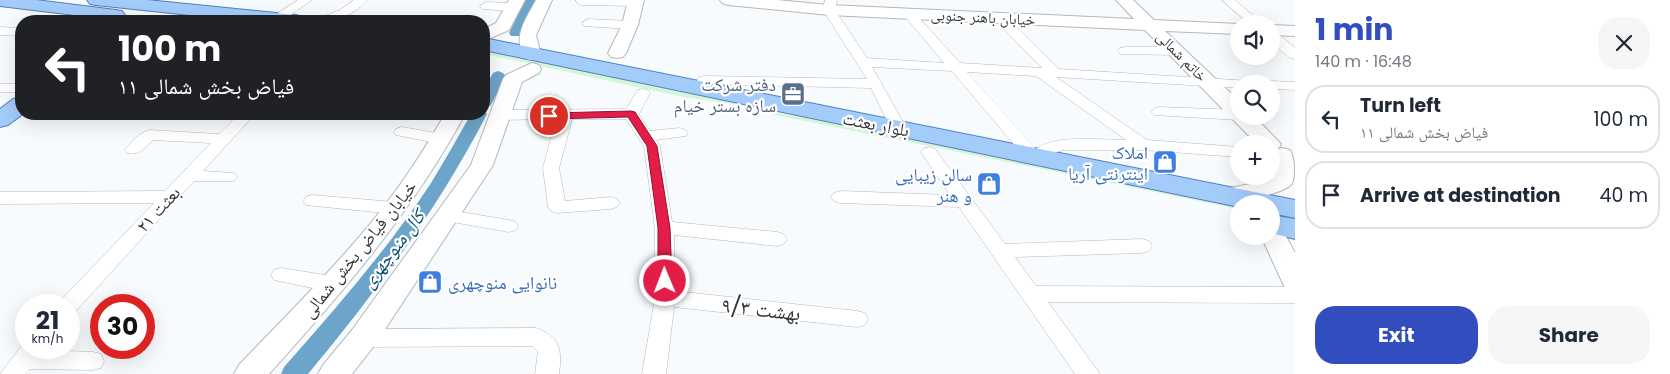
<!DOCTYPE html>
<meta charset="utf-8">
<style>
body{margin:0;font-family:Poppins,"Noto Naskh Arabic",sans-serif;background:#f6f6f7;color:#1f2937;height:100vh;display:flex;flex-direction:column;font-size:19px;white-space:nowrap}
*{box-sizing:border-box;margin:0}
p{font-size:16px;color:#747a83}
.icon{flex:none;width:28px;height:28px;fill:none;stroke:currentColor;stroke-width:2;stroke-linecap:round;stroke-linejoin:round}
.map{position:relative;flex:1;overflow:hidden}
.side{display:flex;flex-direction:column;background:#fff;width:375px}
.side>*{flex:none}
.guide{position:absolute;left:15px;top:15px;width:475px;height:105px;border-radius:20px;box-shadow:0 5px 20px #0002;background:#202124;color:#fff;overflow:hidden}
.controls{position:absolute;left:1230px;top:15px;display:grid;gap:10px}
.controls a{display:grid;place-items:center;width:50px;height:50px;border-radius:50%;background:#fff;box-shadow:0 5px 20px #0002;font-size:25px}
.speed{position:absolute;left:15px;top:294px;display:flex;gap:10px;font-size:25px;font-weight:700;text-align:center}
.speed>*{display:grid;place-content:center;width:65px;height:65px;border-radius:50%;background:#fff;box-shadow:0 5px 20px #0002;line-height:1}
.speed small{font-size:12px;font-weight:400}
.speed .limit{border:8px solid #d22;background:#fff;color:#111}
.pin{position:absolute;display:grid;place-items:center;width:42px;height:42px;color:#fff;margin:-21px;border:2px solid #fff;border-radius:50%;box-shadow:0 1px 5px #0007}
.me{position:absolute;width:55px;margin:-28px;rotate:359deg;stroke-linejoin:round;filter:drop-shadow(0 0 4px #0008)}
.turn{display:flex;align-items:center;gap:18px;height:105px;padding:0 20px;font-size:22px}
.turn .icon{width:65px;height:65px;stroke-width:2.5}
.turn b{display:block;font-size:35px;line-height:42px}
.round{display:grid;place-items:center;flex:none;width:52px;height:52px;border-radius:20px;background:#f6f6f7}
.head{display:flex;align-items:center;justify-content:space-between;height:85px;padding:0 20px}
h1{font-size:30px;font-weight:700;line-height:38px;color:#314dbe}
.cta{display:flex;gap:10px;margin-top:auto;padding:10px 20px}
.cta a{flex:1;height:58px;border-radius:20px;background:#314dbe;color:#fff;font-size:20px;font-weight:700;line-height:58px;text-align:center}
.cta a+a{background:#f6f6f7;color:#1f2937}
ul{padding:0;list-style:none}
li{display:flex;align-items:center;gap:15px;height:68px;margin:0 10px 8px;padding:0 10px;border:2px solid #e0e1e3;border-radius:20px}
li div{flex:1}
li b{display:block;font-size:19px}
li em{font-style:normal}
main{display:flex;flex:1;min-height:0}
.map>svg:first-child{display:block}
</style>
<main>
<div class="map">
<svg width="1295" height="374" viewBox="0 0 1295 374">
<rect width="100%" height="100%" fill="#f7fbfe"/>
<g fill="#d3f6d9">
<polygon points="484,49 736,102 734,104 684,97 484,54"/>
<polygon points="771,112 827,121 1239,205 1239,209 770,114"/>
</g>
<g fill="none" stroke-linecap="round" stroke-linejoin="round">
<g fill="#6da4c9" fill-rule="evenodd">
<polygon points="525,0 537,0 521,36 511,36 509,33"/>
<polygon points="498,71 503,73 506,76 492,103 490,106 484,108 484,89 493,73"/>
<path d="M 484,110 L 487,114 C 438,209 376,292 308,374 L 281,374 L 284,367 C 336,308 388,249 431,183 C 445,160 458,137 471,114 L 484,114 Z"/>
</g>
<defs>
<g id="street">
<polygon points="298,0 312,0 282,21 272,21 271,19 273,16"/>
<path d="M 354,0 L 367,0 C 354,15 337,22 318,21 L 320,18 L 340,10 Z"/>
<polygon points="576,0 640,0 641,2 635,6 581,5 577,3"/>
<path d="M 825,0 L 837,0 L 835,10 L 867,58 L 944,63 L 903,14 L 909,10 L 913,11 L 960,63 L 1042,68 L 996,21 L 994,18 L 1000,14 L 1004,15 L 1059,69 L 1251,81 L 1253,84 L 1239,84 L 1239,88 L 1056,77 L 1147,140 L 1239,147 L 1239,157 L 1143,150 L 1064,150 C 1051,152 1041,164 1028,161 L 952,71 L 872,67 L 907,129 L 905,132 L 893,132 L 891,129 L 871,88 L 704,84 L 699,83 L 697,80 L 699,77 L 704,76 L 867,79 L 823,10 ZM 967,72 L 1036,76 L 1126,140 C 1100,140 1057,134 1036,149 Z"/>
<polygon points="1222,0 1235,0 1263,24 1249,24"/>
<polygon points="486,2 513,3 519,7 513,11 482,9 480,6"/>
<polygon points="588,19 630,21 636,25 630,29 584,26 582,23"/>
<polygon points="0,27 21,28 21,36 0,35"/>
<polygon points="1271,31 1276,32 1295,48 1295,59 1290,58 1271,42"/>
<polygon points="1125,47 1176,47 1183,51 1176,55 1120,54 1118,51 1120,48"/>
<polygon points="1271,81 1295,82 1295,90 1271,89 1271,84 1265,84"/>
<rect x="0" y="84" width="21" height="8"/>
<polygon points="643,89 648,90 650,93 639,114 650,131 680,128 686,130 688,133 686,136 656,140 660,146 672,222 777,232 784,234 787,239 784,244 777,246 674,235 675,291 857,311 865,313 868,319 865,325 857,327 674,307 666,374 642,374 655,298 655,228 644,146 626,119 572,119 559,168 565,201 611,197 617,199 620,203 617,207 611,209 557,213 551,211 548,207 543,168 556,119 501,120 496,118 493,115 496,112 501,110 626,109 638,90"/>
<polygon points="1159,107 1239,110 1239,116 1246,116 1239,120 1154,115 1151,112 1154,109"/>
<path d="M 239,114 L 255,114 L 203,171 L 234,173 L 237,177 L 234,181 L 194,181 L 76,311 L 69,313 L 69,305 L 58,305 L 62,299 L 154,203 L 0,204 L 0,192 L 165,191 L 211,143 L 153,140 C 145,148 139,156 127,153 L 125,150 C 130,142 140,133 149,130 L 219,134 Z"/>
<polygon points="402,127 442,134 448,136 450,139 448,142 442,144 396,135 394,132 396,129"/>
<polygon points="929,147 935,149 1005,244 1142,239 1149,241 1152,246 1149,251 1142,253 1015,257 1036,286 1295,287 1295,303 1048,302 1100,374 1075,374 959,207 840,203 834,201 831,197 834,193 840,191 950,195 921,152 923,149"/>
<polygon points="312,195 394,202 400,204 403,208 400,212 394,214 306,205 303,201 306,197"/>
<polygon points="448,210 509,220 516,222 518,226 516,230 509,232 441,220 439,216 441,212"/>
<polygon points="281,268 332,276 339,279 342,284 339,289 332,292 274,280 271,275 274,270"/>
<path d="M 536,328 C 561,337 562,351 559,374 L 535,374 L 538,352 L 532,346 L 363,347 L 355,344 L 352,338 L 355,332 L 363,329 Z"/>
<polygon points="26,342 26,348 41,348 42,350 93,352 101,354 104,361 101,368 93,370 30,369 25,374 0,374 23,344"/>
</g>
<g id="secondary">
<polygon points="509,0 525,0 509,30 484,41 484,29 496,23"/>
<path d="M 536,0 L 552,0 L 536,35 L 541,55 L 538,59 L 532,60 L 526,59 C 511,38 526,19 536,0 Z"/>
<polygon points="628,0 644,0 638,25 626,53 623,57 617,58 611,57 608,53 622,25"/>
<polygon points="720,0 777,0 829,5 1134,19 1116,0 1133,0 1154,20 1239,24 1239,34 1165,31 1239,101 1239,116 1254,116 1281,144 1278,149 1271,150 1271,144 1257,144 1145,30 829,15 728,5 722,3"/>
<polygon points="1271,25 1295,26 1295,36 1271,35"/>
<polygon points="532,63 539,65 541,69 539,73 522,82 493,165 374,346 352,374 318,374 323,365 352,330 471,165 503,79 506,75"/>
<path d="M 445,114 L 465,114 C 413,211 343,292 269,374 L 234,374 L 239,365 C 296,305 357,247 404,179 C 419,158 432,136 445,114 Z"/>
<path d="M 1282,148 L 1290,150 C 1295,158 1295,176 1292,184 C 1281,195 1231,205 1216,201 L 1213,196 L 1216,191 L 1255,183 L 1273,175 L 1275,171 L 1271,154 L 1274,150 Z"/>
<polygon points="1271,222 1280,225 1295,253 1295,291 1285,288 1261,236 1271,236"/>
</g>
<g id="primary">
<polygon points="0,0 36,0 116,10 122,11 125,15 122,19 116,20 0,6"/>
<polygon points="87,0 147,0 296,15 303,17 305,21 246,21 96,5 90,4"/>
<polygon points="484,38 1295,200 1295,218 1271,213 1271,204 1239,204 1239,207 484,50"/>
<polygon points="21,97 23,114 8,125 0,127 0,109 13,99"/>
<polygon points="1271,215 1295,219 1295,239 1271,233"/>
</g>
</defs>
<use href="#street" stroke="#b3b8bc" stroke-width="1"/>
<use href="#secondary" stroke="#b3b8bc" stroke-width="2"/>
<use href="#primary" stroke="#5380b4" stroke-width="2"/>
<use href="#street" fill="#fff" fill-rule="evenodd"/>
<use href="#secondary" fill="#fff" fill-rule="evenodd"/>
<use href="#primary" fill="#a3ccfb" fill-rule="evenodd"/>
</g>
<polygon fill="#e11d48" stroke="#92132f" points="631,111 635,112 657,146 670,228 672,281 670,284 660,284 658,281 658,228 647,146 628,117 549,119 544,116 549,113"/>
<defs>
<symbol id="office-square" viewBox="-11 -11 22 22"><rect x="-9" y="-9" width="18" height="18" rx="4" fill="#5c6f8a" stroke="#fff"/><path d="M-6-3h4V-5.5h4V-3h4V5H-6ZM-1-4.5V-3h2v-1.5ZM-6 0V1H6V0Z" fill="#fff"/></symbol>
<symbol id="shop-square" viewBox="-11 -11 22 22"><rect x="-9" y="-9" width="18" height="18" rx="4" fill="#3f7fe0" stroke="#fff"/><path d="M-5-2.5h2.3a2.7 3.5 0 0 1 5.4 0H5L5.5 6h-11ZM-1.5-2.5h3a1.5 2.3 0 0 0-3 0Z" fill="#fff"/></symbol>
</defs>
<g fill-rule="evenodd">
<use href="#office-square" x="779" y="80" width="28" height="28"/>
<use href="#shop-square" x="1151" y="148" width="28" height="28"/>
<use href="#shop-square" x="975" y="170" width="28" height="28"/>
<use href="#shop-square" x="416" y="268" width="28" height="28"/>
</g>
<g text-anchor="middle" dominant-baseline="central" stroke-width="4.5" stroke-linejoin="round" paint-order="stroke">
<g font-size="15" fill="#313335" stroke="#fff">
<text transform="translate(983 17) rotate(3)">خیابان باهنر جنوبی</text>
<text transform="translate(1182 56) rotate(45)">خاتم شمالی</text>
</g>
<g font-size="18" fill="#4e5e75" stroke="#fff" text-anchor="end">
<text x="776" y="84">دفتر شرکت<tspan x="776" dy="21">سازه بستر خیام</tspan></text>
</g>
<g font-size="18" fill="#313335" stroke="#fff">
<text transform="translate(876 124) rotate(11)">بلوار بعثت</text>
<text transform="translate(158 209) rotate(-47)">بعثت ۲۱</text>
<text transform="translate(359 249) rotate(-51)">خیابان فیاض بخش شمالی</text>
</g>
<g font-size="18" fill="#366cbe" stroke="#fff" text-anchor="end">
<text x="1148" y="152">املاک<tspan x="1148" dy="21">اینترنتی آریا</tspan></text>
<text x="972" y="174">سالن زیبایی<tspan x="972" dy="21">و هنر</tspan></text>
<text x="448" y="282" text-anchor="start">نانوایی منوچهری</text>
</g>
<g font-size="19" font-style="italic" fill="#064e72" stroke="#fff">
<text transform="translate(393 249) rotate(-53)">کال منوچهری</text>
</g>
<g font-size="21" fill="#313335" stroke="#fff">
<text transform="translate(761 309) rotate(6)">بهشت ۹/۳</text>
</g>
</g>
</svg>
<div class="controls">
<a><svg class="icon" aria-label="sound" viewBox="0 0 24 24"><path d="M4 9h4l5-4v14l-5-4H4zM17 9q2 3 0 6"/></svg></a>
<a><svg class="icon" aria-label="search" viewBox="0 0 24 24"><circle cx="10" cy="10" r="6"/><path d="M15 15l6 6"/></svg></a>
<a>+</a>
<a>−</a>
</div>
<div class="speed"><div>21<small>km/h</small></div><div class="limit">30</div></div>
<div class="pin" style="left:549px;top:116px;background:#d93025"><svg class="icon" aria-label="arrive" viewBox="0 0 24 24"><path d="M6 21V4h12l-3 4 3 4H6"/></svg></div>
<svg class="me" style="left:665px;top:281px" viewBox="-20 -20 40 40"><circle r="17" fill="#e11d48" stroke="#fff" stroke-width="3"/><path d="M0-11L8 9 0 5-8 9z" fill="#fff"/></svg>
<div class="guide">
<div class="turn"><svg class="icon" aria-label="left" viewBox="0 0 24 24"><path d="M17 20v-9H6M10 6l-5 5 5 5"/></svg><div><b>100 m</b>فیاض بخش شمالی ۱۱</div></div>
</div>
</div>
<section class="side">
<div class="head"><div><h1>1 min</h1><p>140 m · 16:48</p></div><a class="round"><svg class="icon" aria-label="close" viewBox="0 0 24 24"><path d="M6 6l12 12M18 6L6 18"/></svg></a></div>
<ul>
<li><svg class="icon" aria-label="left" viewBox="0 0 24 24"><path d="M17 20v-9H6M10 6l-5 5 5 5"/></svg><div><b>Turn left</b><p>فیاض بخش شمالی ۱۱</p></div><em>100 m</em></li>
<li><svg class="icon" aria-label="arrive" viewBox="0 0 24 24"><path d="M6 21V4h12l-3 4 3 4H6"/></svg><div><b>Arrive at destination</b></div><em>40 m</em></li>
</ul>
<div class="cta"><a>Exit</a><a>Share</a></div>
</section>
</main>
